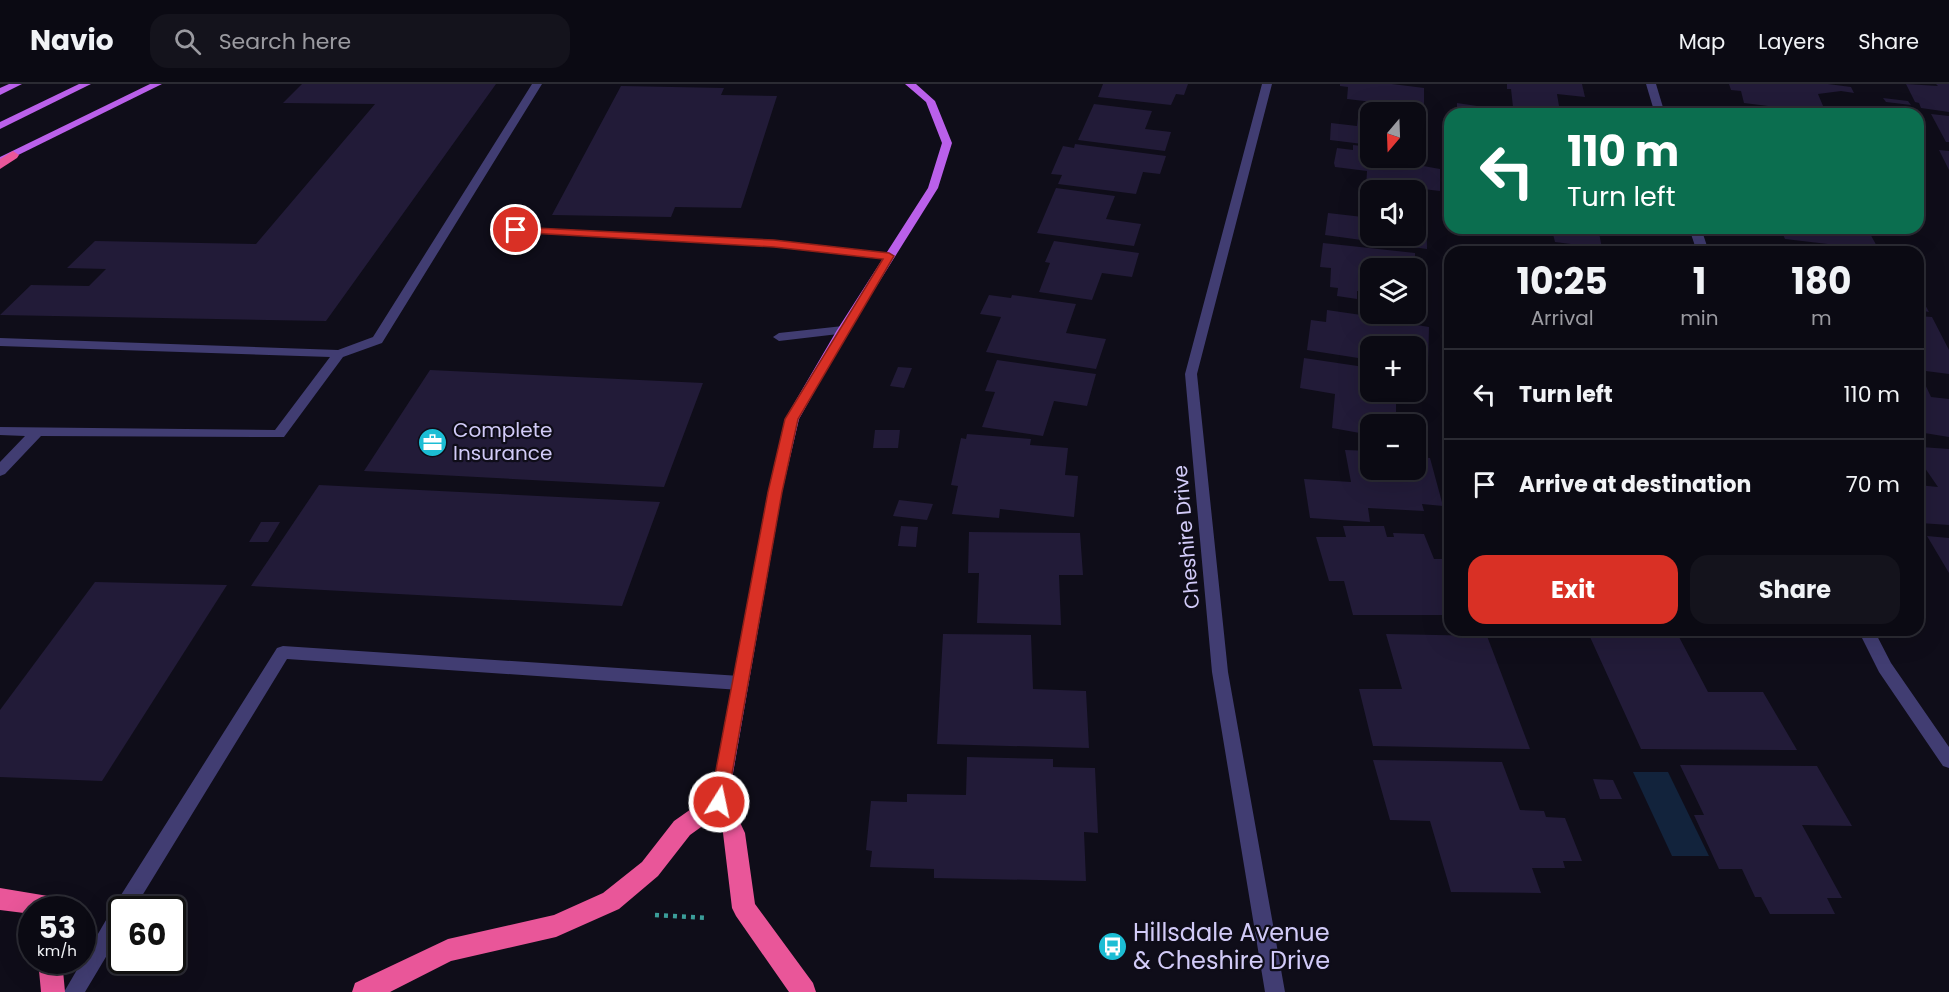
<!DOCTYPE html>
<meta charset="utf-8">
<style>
body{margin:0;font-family:Poppins,sans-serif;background:#14131c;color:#f1f3f6;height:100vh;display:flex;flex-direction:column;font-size:22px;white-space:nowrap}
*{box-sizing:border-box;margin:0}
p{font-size:20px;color:#9a9aa0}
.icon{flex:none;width:33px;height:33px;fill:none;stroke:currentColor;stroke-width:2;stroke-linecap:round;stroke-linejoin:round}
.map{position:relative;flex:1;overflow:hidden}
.drawer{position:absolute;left:1444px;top:162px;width:480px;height:390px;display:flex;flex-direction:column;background:#0b0a13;border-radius:18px;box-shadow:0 6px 24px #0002,0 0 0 2px #2b2b33}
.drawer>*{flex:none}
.banner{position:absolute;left:1444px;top:24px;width:480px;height:126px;border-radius:18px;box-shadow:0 6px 24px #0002,0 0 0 2px #2b2b33;background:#0b6e4f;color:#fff;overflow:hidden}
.needle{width:39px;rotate:199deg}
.buttons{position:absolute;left:1360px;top:18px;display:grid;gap:12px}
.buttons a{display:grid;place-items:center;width:66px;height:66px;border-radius:12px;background:#0b0a13;box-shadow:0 6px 24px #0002,0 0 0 2px #2b2b33;font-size:30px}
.speed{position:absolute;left:18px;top:812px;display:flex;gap:12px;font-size:30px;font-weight:700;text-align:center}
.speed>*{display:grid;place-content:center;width:78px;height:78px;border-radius:50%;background:#0b0a13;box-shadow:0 6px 24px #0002,0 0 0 2px #2b2b33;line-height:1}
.speed small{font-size:15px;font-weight:400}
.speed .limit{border:3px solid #111;border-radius:9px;background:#fff;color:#111}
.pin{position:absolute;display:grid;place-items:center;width:51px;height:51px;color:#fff;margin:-26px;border:3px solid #fff;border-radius:50%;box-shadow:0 2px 6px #0007}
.me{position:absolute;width:66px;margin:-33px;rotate:10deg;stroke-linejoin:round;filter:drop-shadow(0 0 4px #0008)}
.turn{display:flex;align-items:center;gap:21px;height:126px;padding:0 24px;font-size:27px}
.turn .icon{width:78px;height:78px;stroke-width:2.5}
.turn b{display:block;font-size:42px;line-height:51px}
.eta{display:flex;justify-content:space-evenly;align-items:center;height:102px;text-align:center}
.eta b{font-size:36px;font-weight:700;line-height:42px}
.action{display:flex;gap:12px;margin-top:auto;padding:12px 24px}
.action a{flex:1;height:69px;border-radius:18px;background:#d93025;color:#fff;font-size:24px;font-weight:700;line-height:69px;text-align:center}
.action a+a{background:#14131c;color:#f1f3f6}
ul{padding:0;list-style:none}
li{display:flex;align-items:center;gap:18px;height:90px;padding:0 24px;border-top:2px solid #2b2b33}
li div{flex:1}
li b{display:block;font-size:22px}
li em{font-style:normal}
header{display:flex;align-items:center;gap:36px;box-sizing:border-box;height:84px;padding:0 30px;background:#0b0a13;border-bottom:2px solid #2b2b33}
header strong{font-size:28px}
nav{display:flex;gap:33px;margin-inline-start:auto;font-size:21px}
.search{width:420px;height:54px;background:#14131c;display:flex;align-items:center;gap:15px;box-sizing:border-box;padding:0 21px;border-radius:18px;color:#9a9aa0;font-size:22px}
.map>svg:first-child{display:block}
</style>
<header>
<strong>Navio</strong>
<div class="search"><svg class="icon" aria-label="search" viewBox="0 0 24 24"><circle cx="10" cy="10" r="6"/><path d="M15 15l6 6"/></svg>Search here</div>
<nav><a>Map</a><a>Layers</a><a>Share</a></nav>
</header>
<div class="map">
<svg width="1949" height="908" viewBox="0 0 1949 908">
<rect width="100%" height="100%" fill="#0f0d19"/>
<polygon fill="#12233c" points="1633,688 1668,688 1709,772 1672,772"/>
<g fill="#221b38">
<polygon points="302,0 496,0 326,237 0,231 31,201 89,202 106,185 67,184 95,157 256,160 375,20 283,19"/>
<polygon points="1103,0 1188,0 1184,11 1176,10 1171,21 1098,13"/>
<polygon points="1340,0 1392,0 1424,4 1424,24 1347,15 1348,3 1340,2"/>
<polygon points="1507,0 1582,0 1585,13 1557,10 1560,28 1513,23 1511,5 1507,5"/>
<polygon points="1729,0 1828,0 1851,3 1854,9 1841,7 1818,10 1826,29 1744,19 1741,7 1731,6"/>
<polygon points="1906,0 1938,2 1936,0 1949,0 1949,28 1921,24 1919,19 1915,18"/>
<polygon points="621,2 724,4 721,11 777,12 741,124 675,123 671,133 552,131"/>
<polygon points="1883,14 1908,17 1911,21 1886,18"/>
<polygon points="1457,19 1477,22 1478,30 1457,29"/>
<polygon points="1094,20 1152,27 1145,45 1171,48 1165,67 1078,56"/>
<polygon points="1359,24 1390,27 1371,28 1371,61 1330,56 1331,39 1357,42"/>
<polygon points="1931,30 1949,32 1949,58 1946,58"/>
<polygon points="1075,60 1166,72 1160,90 1143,88 1136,110 1058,100 1062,91 1051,90 1063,62 1074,64"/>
<polygon points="1353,61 1371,63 1371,74 1382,76 1382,74 1413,74 1412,80 1440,85 1440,107 1423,105 1423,107 1371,106 1366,104 1367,87 1335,83 1334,79 1337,64 1353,66"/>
<polygon points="1939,66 1949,67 1949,86"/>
<polygon points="1056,104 1115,112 1106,135 1141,140 1134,162 1037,149"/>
<polygon points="1365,111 1371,111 1371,152 1416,152 1416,117 1426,118 1427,165 1325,151 1328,129 1363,133"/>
<polygon points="1514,144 1598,144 1602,164 1555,158 1553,150"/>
<polygon points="1780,144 1884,144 1886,148 1868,146 1879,166 1785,155"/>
<polygon points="1054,157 1139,169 1132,193 1102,189 1092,216 1039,208 1050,179 1045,178"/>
<polygon points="1323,159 1415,169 1415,184 1371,184 1371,209 1357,207 1357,215 1337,212 1338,204 1330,203 1331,184 1320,183"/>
<polygon points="1794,161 1837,167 1837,168 1797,168"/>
<polygon points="1523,162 1558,167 1558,168 1524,168"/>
<polygon points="1416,184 1424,185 1424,216 1416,215"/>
<polygon points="1918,208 1929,228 1918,226"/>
<polygon points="989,211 1011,214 1012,211 1076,220 1066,249 1106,255 1096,285 986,268 1001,233 980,230"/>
<polygon points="1327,226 1368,232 1369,226 1371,226 1371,230 1389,230 1389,235 1417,239 1417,241 1429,243 1428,282 1416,280 1416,262 1371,262 1371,276 1307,266 1311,236 1326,238"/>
<polygon points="1918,232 1932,233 1949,266 1949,290 1918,286"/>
<polygon points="1304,274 1371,284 1371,308 1404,308 1404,320 1396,319 1396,340 1371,340 1371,351 1332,344 1335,310 1300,304"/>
<polygon points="997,276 1096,290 1087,322 1054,317 1043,352 982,343 995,308 985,307"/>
<polygon points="898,283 912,284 904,304 890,302"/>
<polygon points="430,286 703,299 664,403 364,387"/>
<polygon points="1918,297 1924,298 1931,313 1949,315 1949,353 1918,348"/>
<polygon points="875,346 900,346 898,364 873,364"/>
<polygon points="967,350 1031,355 1030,361 1068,364 1065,391 1078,392 1074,433 1000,425 999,434 952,430 958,402 951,401 961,354 966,355"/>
<polygon points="1921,363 1949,365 1949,441 1920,439 1918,436 1918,401 1938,403 1918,374 1918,370 1926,370"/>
<polygon points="1345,366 1371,367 1371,386 1416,386 1416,373 1430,374 1443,422 1422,420 1424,427 1368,424 1370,438 1310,434 1304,395 1351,398"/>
<polygon points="319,401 660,418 622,522 251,502"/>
<polygon points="899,416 933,420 927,436 893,432"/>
<polygon points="261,438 280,438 268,458 249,458"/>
<polygon points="901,442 918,443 916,463 898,462"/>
<polygon points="1343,442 1384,442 1387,453 1394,453 1393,449 1424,450 1434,475 1450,475 1450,531 1353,531 1344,497 1329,497 1316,453 1346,453"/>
<polygon points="969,448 1080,449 1083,491 1059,491 1061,541 977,539 979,489 968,489"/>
<polygon points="1927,452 1949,454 1949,489"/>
<polygon points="95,498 227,501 102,697 0,693 0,626"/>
<polygon points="943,550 1031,551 1033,605 1086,607 1089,664 937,660"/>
<polygon points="1386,550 1487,552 1530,665 1373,662 1359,605 1402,605"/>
<polygon points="1590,553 1679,553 1708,608 1763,608 1797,666 1641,665"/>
<polygon points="967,673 1053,675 1053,683 1095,684 1098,749 1084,748 1086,797 934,794 934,785 870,783 872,767 866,766 871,717 907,718 907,710 966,711"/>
<polygon points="1373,676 1502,678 1520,726 1544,727 1546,733 1565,734 1582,777 1563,777 1565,784 1532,784 1541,809 1451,808 1430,737 1390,736"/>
<polygon points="1680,681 1817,682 1852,742 1802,741 1842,814 1827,814 1835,830 1770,830 1761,813 1755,813 1742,785 1719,785 1694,731 1704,731"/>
<polygon points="1593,695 1613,696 1622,715 1600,715"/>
</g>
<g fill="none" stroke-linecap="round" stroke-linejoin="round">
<polyline stroke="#3b9d99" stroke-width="4.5" stroke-dasharray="4 5" stroke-linecap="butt" points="655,831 708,834"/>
<g fill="#413d72" fill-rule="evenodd">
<polygon points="532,0 542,0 382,259 343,273 284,353 41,352 5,390 0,392 0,378 25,352 0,351 0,343 275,346 330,273 0,262 0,254 338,266 373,253"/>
<polygon points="1262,0 1272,0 1197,290 1228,588 1285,908 1265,908 1212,588 1185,290"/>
<polygon points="1646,0 1656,0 1665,30 1655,30"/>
<polygon points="516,143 774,156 889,169 895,172 889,175 774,162 512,148 510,146"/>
<polygon points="1689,144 1701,144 1709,168 1697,168"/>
<polygon points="843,242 847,243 849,246 847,249 779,257 773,253 779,249"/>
<polygon points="1858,546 1874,546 1891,579 1949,663 1949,684 1943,682 1879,588"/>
<polygon points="283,562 740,592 746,594 748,599 746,604 740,606 287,575 134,825 122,825 122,846 85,908 64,908 116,819 277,564"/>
</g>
<g fill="#ba60ea" fill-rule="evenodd">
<polygon points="9,0 22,0 0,11 0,4"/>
<polygon points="79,0 91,0 0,45 0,38"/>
<polygon points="150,0 162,0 0,80 0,73"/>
<polygon points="905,0 916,0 935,17 952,59 938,104 849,246 799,335 782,408 728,718 725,724 719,726 713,724 710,718 768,408 785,335 837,246 928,104 942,59 926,18"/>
</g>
<g fill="#e95699" fill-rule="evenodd">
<polygon points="13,67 19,71 17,74 0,85 0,75"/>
<polygon points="719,709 727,711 745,749 755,820 813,899 816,908 789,908 736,832 732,824 723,749 715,733 690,751 658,792 619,825 556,853 451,877 390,908 352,908 355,899 448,855 554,831 603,809 642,778 674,737 711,711"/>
<polygon points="0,804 54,813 58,825 32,825 32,830 0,826"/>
<polygon points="38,876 62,876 65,908 41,908"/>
</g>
</g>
<polygon fill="#d93025" stroke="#8d1f18" stroke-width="1.5" points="516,143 774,156 889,169 894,172 798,335 782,408 727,718 725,723 719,725 713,723 710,718 768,408 785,335 883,175 774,163 513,148 511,146"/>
<defs>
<symbol id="office-disc" viewBox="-11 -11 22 22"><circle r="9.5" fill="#1cbdd4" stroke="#0f0d19"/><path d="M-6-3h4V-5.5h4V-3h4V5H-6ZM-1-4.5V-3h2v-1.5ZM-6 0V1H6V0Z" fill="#fff"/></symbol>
<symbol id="bus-disc" viewBox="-11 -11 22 22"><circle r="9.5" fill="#1cbdd4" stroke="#0f0d19"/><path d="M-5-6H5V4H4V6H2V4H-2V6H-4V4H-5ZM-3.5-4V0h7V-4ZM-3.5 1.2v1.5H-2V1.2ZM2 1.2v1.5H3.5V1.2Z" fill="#fff"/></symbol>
</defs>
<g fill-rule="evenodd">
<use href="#office-disc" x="416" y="342" width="33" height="33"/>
<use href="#bus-disc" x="1096" y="846" width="33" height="33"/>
</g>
<g text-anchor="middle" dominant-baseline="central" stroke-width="4.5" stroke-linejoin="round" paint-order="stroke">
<g font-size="20" fill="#d2cbf8" stroke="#0f0d19" text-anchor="start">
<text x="453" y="346">Complete<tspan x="453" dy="23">Insurance</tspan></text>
</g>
<g font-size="20" fill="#d2cbf8" stroke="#0f0d19">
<text transform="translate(1186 453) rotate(-95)">Cheshire Drive</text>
</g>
<g font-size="24" fill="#d2cbf8" stroke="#0f0d19" text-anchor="start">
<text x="1133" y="848">Hillsdale Avenue<tspan x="1133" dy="28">&amp; Cheshire Drive</tspan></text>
</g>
</g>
</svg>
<div class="buttons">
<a><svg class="needle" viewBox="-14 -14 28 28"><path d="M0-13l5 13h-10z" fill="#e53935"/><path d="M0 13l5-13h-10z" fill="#9a9aa0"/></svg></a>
<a><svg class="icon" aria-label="sound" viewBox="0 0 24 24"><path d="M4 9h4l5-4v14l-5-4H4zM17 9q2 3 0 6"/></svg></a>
<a><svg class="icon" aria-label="layers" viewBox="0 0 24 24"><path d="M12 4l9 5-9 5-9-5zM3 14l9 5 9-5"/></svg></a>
<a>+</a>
<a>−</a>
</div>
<div class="speed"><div>53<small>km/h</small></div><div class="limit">60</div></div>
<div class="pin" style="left:516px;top:146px;background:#d93025"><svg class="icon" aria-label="arrive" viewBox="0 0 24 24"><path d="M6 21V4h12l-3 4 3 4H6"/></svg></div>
<svg class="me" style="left:719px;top:718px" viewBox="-20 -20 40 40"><circle r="17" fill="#d93025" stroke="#fff" stroke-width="3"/><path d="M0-11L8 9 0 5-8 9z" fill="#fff"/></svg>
<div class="banner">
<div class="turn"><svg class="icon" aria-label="left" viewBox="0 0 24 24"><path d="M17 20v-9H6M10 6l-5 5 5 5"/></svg><div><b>110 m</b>Turn left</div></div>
</div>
<section class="drawer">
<div class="eta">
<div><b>10:25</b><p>Arrival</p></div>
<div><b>1</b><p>min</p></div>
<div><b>180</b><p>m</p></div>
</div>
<ul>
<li><svg class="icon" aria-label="left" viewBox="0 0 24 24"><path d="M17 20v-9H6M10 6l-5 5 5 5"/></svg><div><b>Turn left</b></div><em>110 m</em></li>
<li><svg class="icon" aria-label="arrive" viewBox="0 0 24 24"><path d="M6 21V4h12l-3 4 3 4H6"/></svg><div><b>Arrive at destination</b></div><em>70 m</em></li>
</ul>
<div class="action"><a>Exit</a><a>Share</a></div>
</section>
</div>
